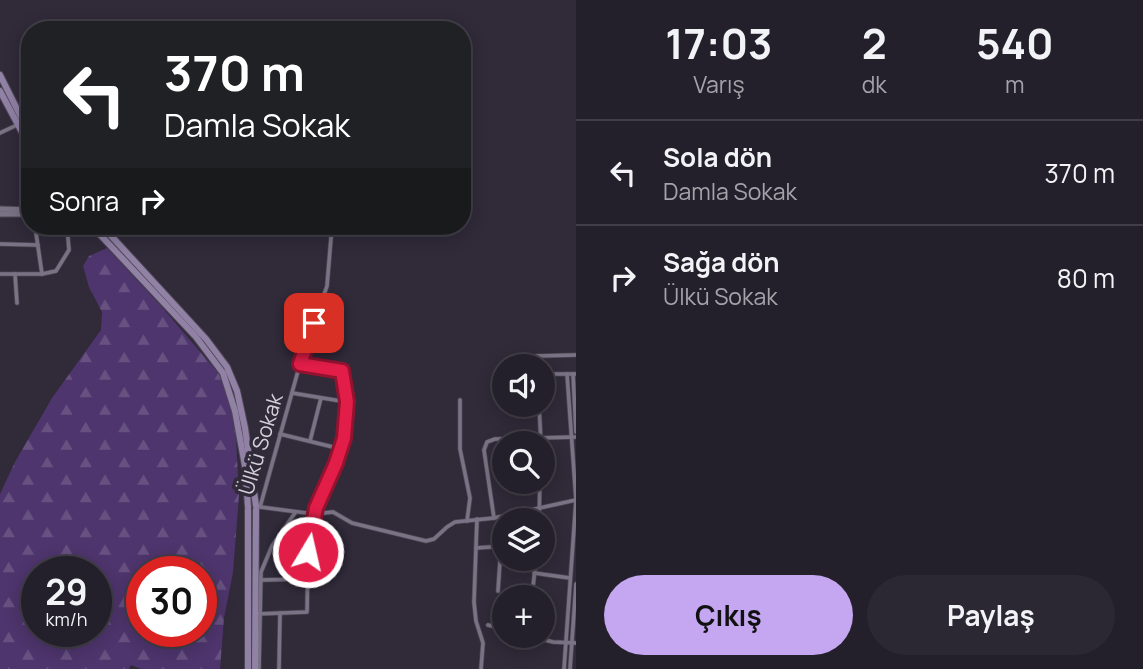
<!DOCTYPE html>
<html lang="tr">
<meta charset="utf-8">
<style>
body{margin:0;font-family:Manrope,sans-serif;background:#2c2833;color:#f1f3f6;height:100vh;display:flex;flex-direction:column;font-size:26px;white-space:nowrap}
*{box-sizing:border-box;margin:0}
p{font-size:23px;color:#a3a3a9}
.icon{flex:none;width:38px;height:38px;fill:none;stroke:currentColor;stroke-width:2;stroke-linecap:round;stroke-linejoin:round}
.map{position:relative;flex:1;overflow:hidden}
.sheet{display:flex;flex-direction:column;background:#24202b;width:567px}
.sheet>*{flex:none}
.hud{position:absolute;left:21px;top:21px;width:450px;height:214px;border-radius:28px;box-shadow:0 4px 18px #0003,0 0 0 2px #413e47;background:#202124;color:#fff;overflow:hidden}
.controls{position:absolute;left:492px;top:354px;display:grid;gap:14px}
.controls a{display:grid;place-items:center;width:63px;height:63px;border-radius:50%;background:#24202b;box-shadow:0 4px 18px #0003,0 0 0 2px #413e47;font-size:35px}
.speed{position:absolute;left:21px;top:556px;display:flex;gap:14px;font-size:35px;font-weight:700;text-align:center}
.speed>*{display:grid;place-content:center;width:91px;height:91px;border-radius:50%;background:#24202b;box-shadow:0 4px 18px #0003,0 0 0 2px #413e47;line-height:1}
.speed small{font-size:18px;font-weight:400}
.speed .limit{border:10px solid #d22;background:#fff;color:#111}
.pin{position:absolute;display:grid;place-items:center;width:60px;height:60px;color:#fff;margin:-30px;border-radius:14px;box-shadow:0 4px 10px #0006}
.me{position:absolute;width:77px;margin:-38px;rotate:9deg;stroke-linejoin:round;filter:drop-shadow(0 0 5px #0008)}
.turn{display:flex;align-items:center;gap:24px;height:147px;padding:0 28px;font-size:32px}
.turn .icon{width:91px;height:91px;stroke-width:2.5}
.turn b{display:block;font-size:49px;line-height:60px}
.then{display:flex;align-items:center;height:66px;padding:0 28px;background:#0003;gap:14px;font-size:26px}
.eta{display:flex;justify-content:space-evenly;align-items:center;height:119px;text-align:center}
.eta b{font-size:42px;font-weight:700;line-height:49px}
.primary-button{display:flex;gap:14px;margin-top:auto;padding:14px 28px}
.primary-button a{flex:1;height:80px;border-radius:42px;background:#c5a7f1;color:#111;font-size:28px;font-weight:700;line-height:80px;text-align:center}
.primary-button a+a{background:#2c2833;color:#f1f3f6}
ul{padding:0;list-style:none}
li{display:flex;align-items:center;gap:21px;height:105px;padding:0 28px;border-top:2px solid #413e47}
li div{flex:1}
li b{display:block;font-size:26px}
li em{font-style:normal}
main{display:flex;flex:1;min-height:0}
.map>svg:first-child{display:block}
</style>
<main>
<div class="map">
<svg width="576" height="669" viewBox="0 0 576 669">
<defs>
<pattern id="forest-firs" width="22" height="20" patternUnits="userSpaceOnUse" patternTransform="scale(1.75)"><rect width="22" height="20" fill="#4e356d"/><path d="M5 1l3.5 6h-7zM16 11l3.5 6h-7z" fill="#675181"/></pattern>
</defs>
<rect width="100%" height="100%" fill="#302a39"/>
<path fill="url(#forest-firs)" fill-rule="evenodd" d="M 107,248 L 161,306 L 219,374 L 235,418 L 239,496 L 233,572 L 224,618 L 220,669 L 141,669 L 131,665 L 129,669 L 0,669 L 0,494 L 15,462 L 52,398 L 101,330 L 102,312 L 89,287 L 83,266 L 89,256 ZM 37,572 L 96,572 L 96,632 L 37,632 ZM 142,572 L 201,572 L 201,632 L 142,632 Z"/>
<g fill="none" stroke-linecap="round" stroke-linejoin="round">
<defs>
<g id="minor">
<polyline points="0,133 17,125"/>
<polyline points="35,226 42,274"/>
<polyline points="0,244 38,245"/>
<polyline points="0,274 42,274 56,271 69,250 67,226"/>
<polyline points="15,274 17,303"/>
<polyline points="538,366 536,356 576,355"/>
<polyline points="542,374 576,374"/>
<polyline points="573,374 576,432"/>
<polyline points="292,393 347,402"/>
<polyline points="460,400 460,449 470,498 467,521"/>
<polyline points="539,404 541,443"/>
<polyline points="280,434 341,449"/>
<polyline points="310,441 321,398"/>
<polyline points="260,507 314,514 333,512 352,523 426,541 434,539 447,527 455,522 494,518 576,500"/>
<polyline points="260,507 300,364 327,286 332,226"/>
<polyline points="494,518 484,450 487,442 495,439 576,437"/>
<polyline points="477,519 474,602 476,621 483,643 481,669"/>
<polyline points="539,520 540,481"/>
<polyline points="281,535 308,552"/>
<polyline points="476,548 504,546"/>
<polyline points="534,573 570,578"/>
<polyline points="261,580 308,579"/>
<polyline points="498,591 501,546"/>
<polyline points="532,597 536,558"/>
<path d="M 256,614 L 307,612 C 308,579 306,546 314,514 C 320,495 330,478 337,459 C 348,432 348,402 344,374 L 340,370 L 300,364"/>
<polyline points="488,625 504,629"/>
<polyline points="525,635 553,642 576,643"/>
<polyline points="259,669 261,572 272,546 295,513"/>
<polyline points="279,669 280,613"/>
<polyline points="564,669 576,500 567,374"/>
<polyline points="570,669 576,584"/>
</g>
<g id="tertiary">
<polyline points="0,209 30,210"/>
<polyline points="0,214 30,214"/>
</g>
<g id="secondary">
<polyline points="0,75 30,135"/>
<polyline points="0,91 30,147"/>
<polyline points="92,226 196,337 223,373 235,411 245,466 248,507"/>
<polyline points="102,226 206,339 227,367 237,391 245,428 256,506"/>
<polyline points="248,510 248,669"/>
<polyline points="255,669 256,510"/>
</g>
</defs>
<use href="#minor" stroke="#4d4754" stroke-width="5"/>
<use href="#tertiary" stroke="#4d4754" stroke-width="7"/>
<use href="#secondary" stroke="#4d4754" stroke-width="8"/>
<use href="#minor" stroke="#7a7385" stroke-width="3.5"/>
<use href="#tertiary" stroke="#7a7385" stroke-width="5"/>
<use href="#secondary" stroke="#9081a5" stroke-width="6"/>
</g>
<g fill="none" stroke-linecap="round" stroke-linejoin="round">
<defs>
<polyline id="route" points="308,552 316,508 336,463 344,438 347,402 342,371 300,364 314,323"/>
</defs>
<use href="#route" stroke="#92132f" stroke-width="18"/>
<use href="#route" stroke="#e11d48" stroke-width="12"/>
</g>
<g text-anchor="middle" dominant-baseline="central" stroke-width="7" stroke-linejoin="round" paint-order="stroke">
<g font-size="21" fill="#d4d0da" stroke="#302a39">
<text transform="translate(260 444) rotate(-73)">Ülkü Sokak</text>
</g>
</g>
</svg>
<div class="controls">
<a><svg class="icon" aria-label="sound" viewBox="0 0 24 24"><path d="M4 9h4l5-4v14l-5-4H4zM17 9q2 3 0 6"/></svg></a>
<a><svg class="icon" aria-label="search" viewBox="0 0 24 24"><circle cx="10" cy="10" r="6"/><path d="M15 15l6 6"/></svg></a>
<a><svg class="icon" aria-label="layers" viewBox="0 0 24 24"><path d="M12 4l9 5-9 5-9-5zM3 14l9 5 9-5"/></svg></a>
<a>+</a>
</div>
<div class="speed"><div>29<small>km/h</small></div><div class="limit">30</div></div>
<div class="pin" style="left:314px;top:323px;background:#d93025"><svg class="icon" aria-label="arrive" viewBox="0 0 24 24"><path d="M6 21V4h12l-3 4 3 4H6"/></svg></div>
<svg class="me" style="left:308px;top:552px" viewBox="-20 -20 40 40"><circle r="17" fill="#e11d48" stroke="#fff" stroke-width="3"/><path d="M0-11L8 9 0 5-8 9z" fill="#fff"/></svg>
<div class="hud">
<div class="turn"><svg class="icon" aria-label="left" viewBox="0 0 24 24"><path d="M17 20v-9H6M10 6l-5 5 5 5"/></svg><div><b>370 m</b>Damla Sokak</div></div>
<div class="then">Sonra<svg class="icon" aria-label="right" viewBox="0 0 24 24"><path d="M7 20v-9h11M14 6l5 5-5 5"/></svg></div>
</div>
</div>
<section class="sheet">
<div class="eta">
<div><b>17:03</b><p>Varış</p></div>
<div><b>2</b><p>dk</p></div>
<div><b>540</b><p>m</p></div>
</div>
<ul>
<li><svg class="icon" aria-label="left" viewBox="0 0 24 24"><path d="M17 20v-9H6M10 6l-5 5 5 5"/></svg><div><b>Sola dön</b><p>Damla Sokak</p></div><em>370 m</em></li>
<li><svg class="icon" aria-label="right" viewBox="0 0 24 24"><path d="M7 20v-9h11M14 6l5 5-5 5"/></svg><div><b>Sağa dön</b><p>Ülkü Sokak</p></div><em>80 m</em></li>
</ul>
<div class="primary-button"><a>Çıkış</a><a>Paylaş</a></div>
</section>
</main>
